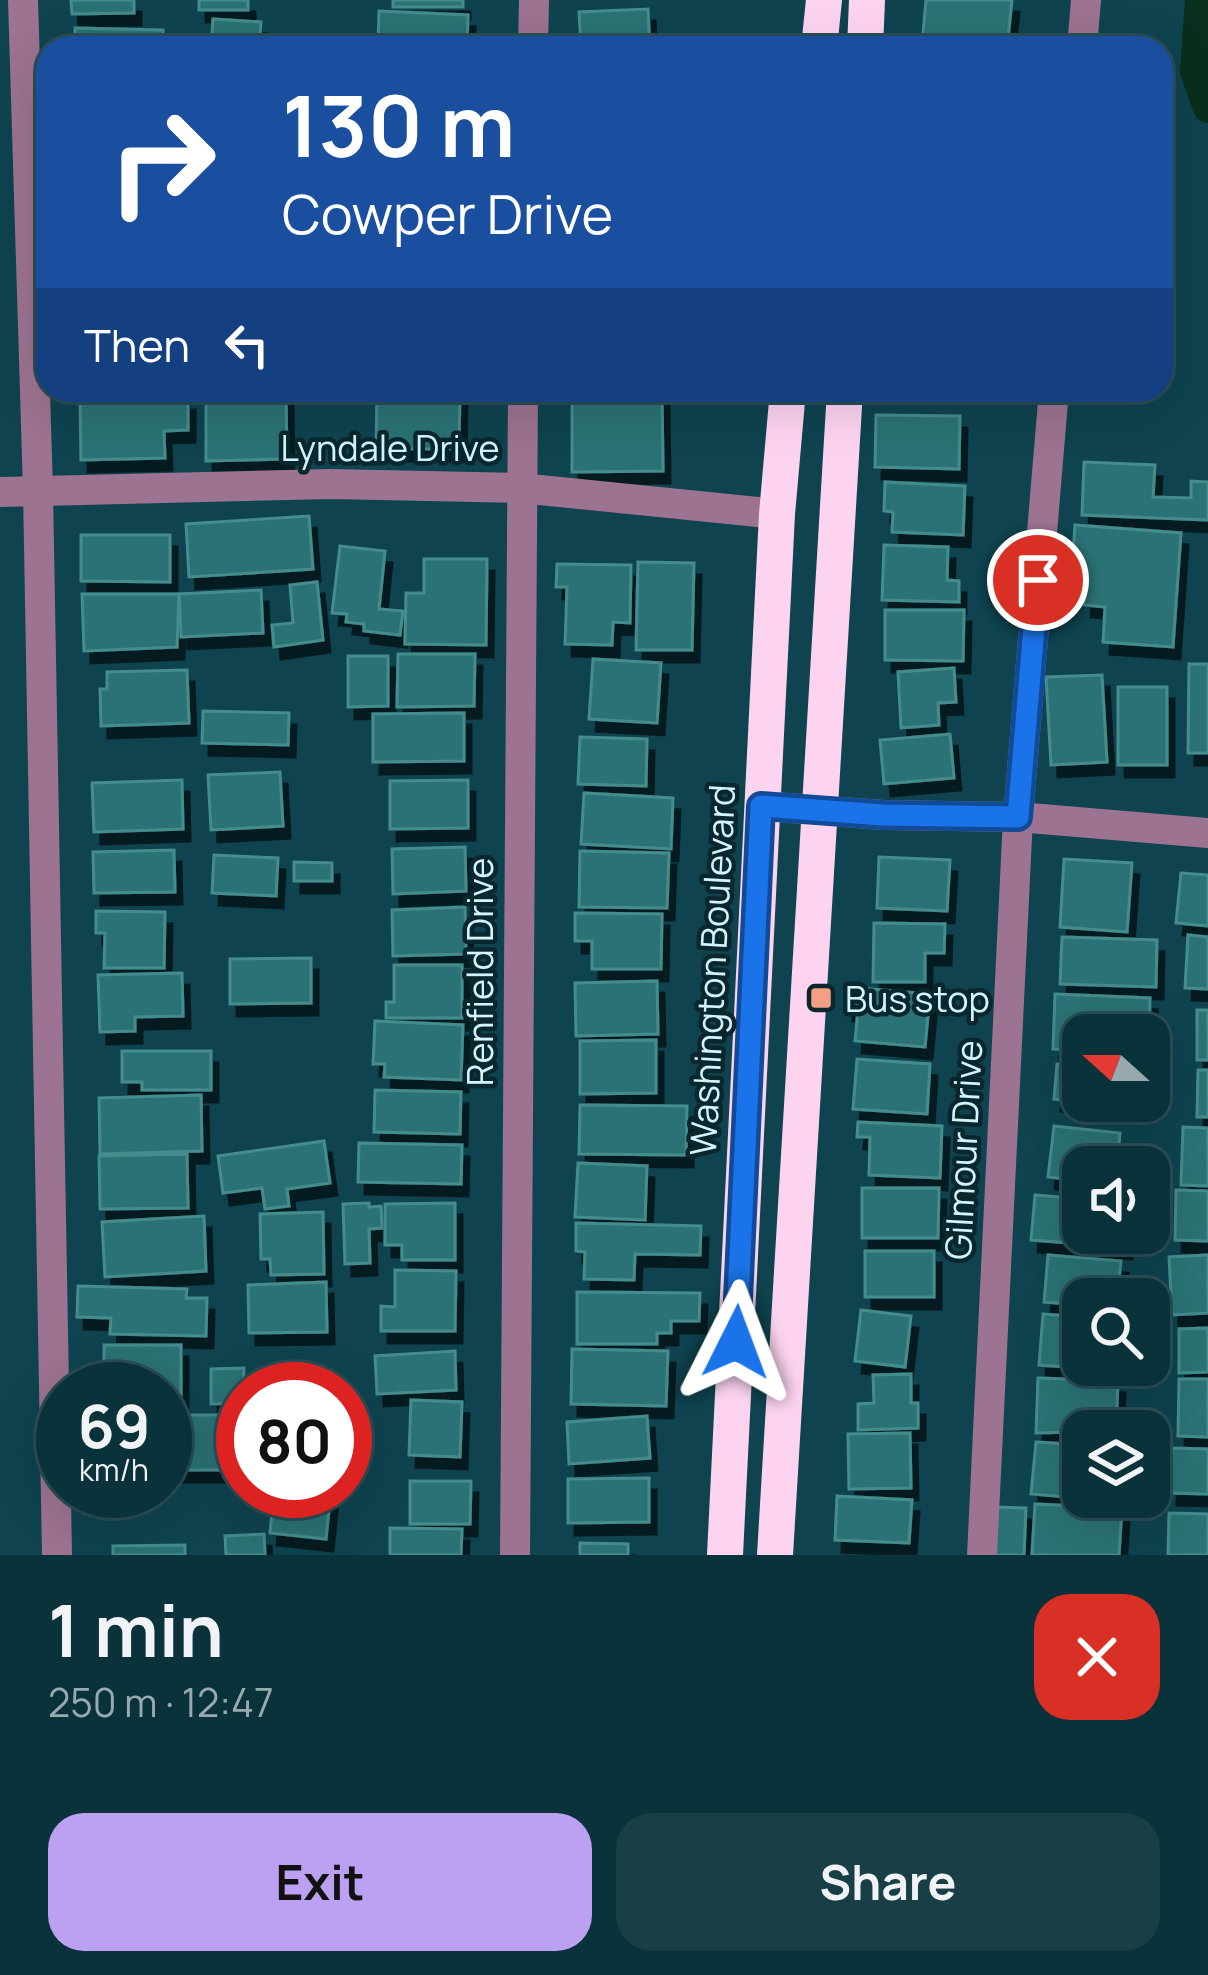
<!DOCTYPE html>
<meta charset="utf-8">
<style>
body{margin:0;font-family:Manrope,sans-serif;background:#183e46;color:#f1f3f6;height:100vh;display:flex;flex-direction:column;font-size:45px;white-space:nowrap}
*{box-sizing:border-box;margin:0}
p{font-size:39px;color:#99aaaf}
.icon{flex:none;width:66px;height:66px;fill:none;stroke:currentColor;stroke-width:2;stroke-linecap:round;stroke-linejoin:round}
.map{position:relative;height:1555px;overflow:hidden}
.panel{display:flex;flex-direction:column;background:#0a323b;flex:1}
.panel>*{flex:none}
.top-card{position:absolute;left:36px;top:36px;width:1137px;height:366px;border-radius:36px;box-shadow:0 12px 48px #0002,0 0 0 3px #2a4d55;background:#1a4fa0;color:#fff;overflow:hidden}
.needle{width:78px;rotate:291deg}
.controls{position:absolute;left:1062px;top:1014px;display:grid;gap:24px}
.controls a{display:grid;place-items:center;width:108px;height:108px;border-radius:24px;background:#0a323b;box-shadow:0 12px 48px #0002,0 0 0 3px #2a4d55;font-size:60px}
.speed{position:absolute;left:36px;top:1362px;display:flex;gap:24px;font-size:60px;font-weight:700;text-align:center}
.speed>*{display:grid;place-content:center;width:156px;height:156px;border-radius:50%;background:#0a323b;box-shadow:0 12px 48px #0002,0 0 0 3px #2a4d55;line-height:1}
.speed small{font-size:30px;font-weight:400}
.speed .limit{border:18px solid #d22;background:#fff;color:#111}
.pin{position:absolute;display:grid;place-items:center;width:102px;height:102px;color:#fff;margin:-51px;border:6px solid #fff;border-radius:50%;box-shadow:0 3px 12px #0007}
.me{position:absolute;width:132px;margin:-66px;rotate:3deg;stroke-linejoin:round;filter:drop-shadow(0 0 9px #0008)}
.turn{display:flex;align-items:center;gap:42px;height:252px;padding:0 48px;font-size:54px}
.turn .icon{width:156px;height:156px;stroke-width:2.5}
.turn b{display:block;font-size:84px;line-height:102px}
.then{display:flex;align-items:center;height:114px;padding:0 48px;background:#0003;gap:24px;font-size:45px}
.round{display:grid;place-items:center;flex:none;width:126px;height:126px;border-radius:36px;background:#183e46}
.overview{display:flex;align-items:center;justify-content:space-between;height:204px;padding:0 48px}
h1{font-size:72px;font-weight:700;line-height:90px}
.cta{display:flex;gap:24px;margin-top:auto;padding:24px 48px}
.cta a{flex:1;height:138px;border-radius:36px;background:#bca0f2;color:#111;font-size:48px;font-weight:700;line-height:138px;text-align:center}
.cta a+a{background:#183e46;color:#f1f3f6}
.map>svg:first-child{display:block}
</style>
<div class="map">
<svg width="1208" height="1555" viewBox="0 0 1208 1555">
<defs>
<filter id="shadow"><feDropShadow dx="7" dy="12" stdDeviation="0" flood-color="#0009"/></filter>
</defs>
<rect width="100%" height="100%" fill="#0e434f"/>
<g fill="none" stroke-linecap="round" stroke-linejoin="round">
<polyline stroke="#0a2e1c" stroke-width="30" points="1200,0 1195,71 1208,108"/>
</g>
<g fill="#2a7274" stroke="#458c8d" stroke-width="3" filter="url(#shadow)">
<polygon points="71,0 134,0 134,13 72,14"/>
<rect x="199" y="0" width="49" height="10"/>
<rect x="393" y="0" width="70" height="7"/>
<polygon points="926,0 1012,0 1007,48 922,44"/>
<polygon points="648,9 650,48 581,48 579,12"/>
<polygon points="379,11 468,15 467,48 394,48 395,42 378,41"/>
<polygon points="213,19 261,22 259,48 211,48"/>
<polygon points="75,28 163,30 163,48 75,48"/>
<polygon points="377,390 460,390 459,449 376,449"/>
<polygon points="572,390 662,390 663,471 572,472"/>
<polygon points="286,392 287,459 206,461 206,393"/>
<polygon points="188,398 188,430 164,431 165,458 81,460 80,400"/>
<polygon points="876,415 960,416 959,469 875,467"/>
<polygon points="1084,462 1155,465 1153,497 1191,498 1191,481 1208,482 1208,520 1082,515"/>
<polygon points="885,482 965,486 963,535 892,532 893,512 884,511"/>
<polygon points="309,516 313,569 189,577 186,524"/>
<polygon points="1075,525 1181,533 1173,647 1103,642 1105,607 1084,605 1086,580 1071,579"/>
<polygon points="81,535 170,535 170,582 81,581"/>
<polygon points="884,545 948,547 947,580 959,581 959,602 882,600"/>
<polygon points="340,546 385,551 379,609 403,611 400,635 364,631 364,624 346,622 347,614 332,613"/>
<polygon points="424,559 487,559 486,645 405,644 406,593 424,593"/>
<polygon points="638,562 694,563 692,650 636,650"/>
<polygon points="557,564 631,565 630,623 613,622 612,645 565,644 567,587 556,587"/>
<polygon points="317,582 323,640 274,647 272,625 293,623 290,585"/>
<polygon points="261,590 263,633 181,637 179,594"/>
<polygon points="82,594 179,594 177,647 84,651"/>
<polygon points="885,610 964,610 963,661 885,660"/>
<polygon points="398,654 475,654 474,706 397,707"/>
<polygon points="348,656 388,656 388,706 348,707"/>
<polygon points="593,659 661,663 657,723 589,719"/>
<polygon points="1189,664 1208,664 1208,753 1188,753"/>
<polygon points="954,668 956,702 938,703 939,725 901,728 898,672"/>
<polygon points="187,670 189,723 101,726 100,689 107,689 107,672"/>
<polygon points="1102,675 1107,762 1051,765 1046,677"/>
<rect x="1118" y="687" width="49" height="78"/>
<polygon points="203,711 289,713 288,745 202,743"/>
<polygon points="464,713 464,761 373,762 373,714"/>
<polygon points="950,734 954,778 884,784 880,740"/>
<polygon points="580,737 647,739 646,786 578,784"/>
<polygon points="280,772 283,826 211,830 208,775"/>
<polygon points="182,780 183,829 94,832 92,783"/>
<polygon points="468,780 468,828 390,829 390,781"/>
<polygon points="584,793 673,798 671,849 581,844"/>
<polygon points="465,847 466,891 393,894 392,849"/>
<polygon points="174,850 175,892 94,893 93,852"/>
<polygon points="580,851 669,853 667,908 579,907"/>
<polygon points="214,855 278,858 276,896 212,893"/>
<polygon points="879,857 950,860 947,911 877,908"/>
<polygon points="1064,859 1132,863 1127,932 1060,927"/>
<polygon points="294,862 332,863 332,881 294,881"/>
<polygon points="1181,873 1208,875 1208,926 1176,923"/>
<polygon points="465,907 466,954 393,956 392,910"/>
<polygon points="96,911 165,912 164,968 104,968 105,933 96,933"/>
<polygon points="575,913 662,914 661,969 592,969 592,941 575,941"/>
<polygon points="874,923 945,924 944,953 925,953 925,982 873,982"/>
<polygon points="1188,935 1208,937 1208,989 1185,988"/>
<polygon points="1062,937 1157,940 1156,987 1060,984"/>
<polygon points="311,958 311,1003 230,1004 230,959"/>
<polygon points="394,965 462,965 462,1018 386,1018 386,1002 394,1002"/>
<polygon points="182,973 183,1016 135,1017 135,1031 100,1032 98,975"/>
<polygon points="657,981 658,1034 576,1036 575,983"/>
<polygon points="848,987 930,994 925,1047 855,1041 858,1010 846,1009"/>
<polygon points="1055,994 1150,998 1149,1035 1083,1035 1083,1050 1053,1049"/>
<rect x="1197" y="1010" width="11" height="50"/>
<polygon points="375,1021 463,1025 461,1080 384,1077 385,1064 373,1064"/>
<polygon points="656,1040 656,1093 580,1094 580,1041"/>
<polygon points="122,1051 211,1051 211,1090 142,1090 142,1082 122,1082"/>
<polygon points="857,1059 930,1064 927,1114 853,1109"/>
<polygon points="1057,1064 1083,1066 1083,1101 1117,1101 1117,1104 1054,1099"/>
<polygon points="1198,1070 1208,1070 1208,1117 1197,1117"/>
<polygon points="375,1090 461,1092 460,1134 374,1132"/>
<polygon points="201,1095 202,1151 100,1154 99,1098"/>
<polygon points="580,1105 687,1106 686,1155 579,1154"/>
<polygon points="858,1122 942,1126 940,1178 869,1175 870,1137 857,1137"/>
<polygon points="1054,1126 1120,1133 1117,1167 1083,1167 1083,1181 1048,1177"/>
<polygon points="1183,1127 1208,1128 1208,1186 1181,1185"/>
<polygon points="324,1141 330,1183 287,1189 289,1206 265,1209 262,1188 223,1193 218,1156"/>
<polygon points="359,1143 462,1145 461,1184 358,1182"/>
<polygon points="187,1154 188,1208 100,1209 99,1156"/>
<polygon points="578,1163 647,1166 645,1220 575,1217"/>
<polygon points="862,1188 939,1188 938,1238 862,1238"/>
<polygon points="1176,1190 1208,1191 1208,1241 1175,1240"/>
<polygon points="1035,1195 1083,1199 1083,1233 1126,1233 1125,1247 1031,1240"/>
<polygon points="369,1203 369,1207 381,1206 382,1228 369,1229 370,1263 345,1264 343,1204"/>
<polygon points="455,1203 455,1260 402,1260 402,1245 385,1245 385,1204"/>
<polygon points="323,1212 324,1274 271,1275 270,1259 261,1259 260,1214"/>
<polygon points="204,1216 206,1271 105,1277 102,1222"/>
<polygon points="576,1223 701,1226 700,1255 635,1254 634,1280 584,1279 585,1252 576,1251"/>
<rect x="865" y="1251" width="69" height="46"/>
<polygon points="1048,1255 1121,1261 1117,1299 1083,1299 1083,1305 1044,1302"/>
<polygon points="1208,1255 1208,1313 1172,1315 1169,1257"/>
<polygon points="395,1270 456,1271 455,1331 381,1331 381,1306 395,1307"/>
<polygon points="326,1282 327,1332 249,1333 248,1285"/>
<polygon points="78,1286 187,1289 186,1298 207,1298 206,1336 110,1334 111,1318 77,1317"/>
<polygon points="577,1292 700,1293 699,1321 671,1321 671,1333 657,1333 657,1344 577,1344"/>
<polygon points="861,1310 911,1316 905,1367 855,1361"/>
<polygon points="1043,1314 1083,1317 1083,1365 1125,1365 1124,1371 1039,1365"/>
<polygon points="1208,1328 1208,1372 1179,1373 1179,1329"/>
<polygon points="104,1345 181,1345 181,1406 165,1406 165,1389 104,1389"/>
<polygon points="572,1349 668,1351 666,1406 571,1404"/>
<polygon points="455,1351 456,1390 377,1394 375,1356"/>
<polygon points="244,1368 243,1403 211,1404 211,1369"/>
<polygon points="911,1374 911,1403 918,1403 918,1428 858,1430 858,1404 874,1403 873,1375"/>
<polygon points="1038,1378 1118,1381 1116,1431 1036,1433"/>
<polygon points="1179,1379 1208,1379 1208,1437 1178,1436"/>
<polygon points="411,1400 462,1402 460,1457 409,1455"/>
<polygon points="165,1415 221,1415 220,1470 165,1470"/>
<polygon points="647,1416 650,1458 569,1464 567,1422"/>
<polygon points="910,1433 911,1488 849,1489 848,1434"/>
<polygon points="1036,1442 1083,1445 1083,1497 1115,1497 1114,1501 1031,1494"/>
<polygon points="1172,1448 1208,1449 1208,1494 1170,1493"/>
<polygon points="649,1478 649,1522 568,1523 568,1479"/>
<polygon points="410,1481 471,1481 470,1524 410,1524"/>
<polygon points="274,1491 331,1491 326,1539 270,1533"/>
<polygon points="837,1496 912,1500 909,1543 835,1540"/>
<polygon points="1035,1504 1122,1508 1119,1555 1032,1555"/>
<polygon points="996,1507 1026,1508 1024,1555 993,1555"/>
<polygon points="1169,1513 1208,1514 1208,1555 1168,1555"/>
<polygon points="390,1528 462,1529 461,1555 390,1555"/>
<polygon points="264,1534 265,1555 226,1555 225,1536"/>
<polygon points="580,1543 628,1544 628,1555 580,1555"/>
<polygon points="185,1545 185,1555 113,1555 113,1546"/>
</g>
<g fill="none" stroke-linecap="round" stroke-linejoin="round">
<g stroke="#9c7390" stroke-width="30">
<polyline points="23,0 38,490 57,1555"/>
<polyline points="533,48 534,0"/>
<polyline points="1082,48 1086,0"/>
<polyline points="0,492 331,484 520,488 777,514"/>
<polyline points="761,806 883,815 1018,817 1208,833"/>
<polyline points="515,1555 523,390"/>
<polyline points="982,1555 1018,817 1054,390"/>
</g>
<g stroke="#fdd4f0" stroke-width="36">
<polyline points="819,48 824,0"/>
<polyline points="865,48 867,0"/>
<polyline points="725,1555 777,514 788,390"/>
<polyline points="775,1555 845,390"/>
</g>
</g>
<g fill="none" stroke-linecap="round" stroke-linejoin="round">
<defs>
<polyline id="route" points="736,1342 761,806 883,815 1018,817 1038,580"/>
</defs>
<use href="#route" stroke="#114b97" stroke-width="30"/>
<use href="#route" stroke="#1a73e8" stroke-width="21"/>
</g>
<rect fill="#f39f85" stroke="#0b272e" stroke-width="4.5" x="809" y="986" width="24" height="24" rx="6"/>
<g text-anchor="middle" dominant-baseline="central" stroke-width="9" stroke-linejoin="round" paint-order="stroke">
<g font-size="36" fill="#d4f4fd" stroke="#0b272e">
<text x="390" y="447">Lyndale Drive</text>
<text transform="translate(712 970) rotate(-87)">Washington Boulevard</text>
<text transform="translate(479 972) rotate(-90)">Renfield Drive</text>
<text transform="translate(963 1150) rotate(-87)">Gilmour Drive</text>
</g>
<g font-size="36" fill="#d4f4fd" stroke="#0b272e" text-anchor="start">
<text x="845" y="998">Bus stop</text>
</g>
</g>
</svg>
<div class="controls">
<a><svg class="needle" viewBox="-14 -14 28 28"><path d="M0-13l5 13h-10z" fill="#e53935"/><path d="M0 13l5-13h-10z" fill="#99aaaf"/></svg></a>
<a><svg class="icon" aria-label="sound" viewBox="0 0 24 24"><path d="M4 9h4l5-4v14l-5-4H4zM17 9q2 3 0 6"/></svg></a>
<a><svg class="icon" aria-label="search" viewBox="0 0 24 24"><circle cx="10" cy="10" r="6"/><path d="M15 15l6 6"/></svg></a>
<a><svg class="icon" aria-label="layers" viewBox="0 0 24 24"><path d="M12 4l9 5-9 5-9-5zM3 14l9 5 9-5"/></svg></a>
</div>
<div class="speed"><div>69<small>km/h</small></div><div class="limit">80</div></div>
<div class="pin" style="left:1038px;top:580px;background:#d93025"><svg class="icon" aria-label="arrive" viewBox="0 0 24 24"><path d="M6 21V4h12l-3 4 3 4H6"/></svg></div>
<svg class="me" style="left:736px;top:1342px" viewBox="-20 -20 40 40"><path d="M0-17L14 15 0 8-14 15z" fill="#1a73e8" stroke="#fff" stroke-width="4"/></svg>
<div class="top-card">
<div class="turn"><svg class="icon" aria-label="right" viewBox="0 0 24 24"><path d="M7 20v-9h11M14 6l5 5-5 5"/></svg><div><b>130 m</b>Cowper Drive</div></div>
<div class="then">Then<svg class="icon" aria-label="left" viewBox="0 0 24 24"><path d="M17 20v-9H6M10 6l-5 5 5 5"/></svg></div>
</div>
</div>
<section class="panel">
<div class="overview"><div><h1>1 min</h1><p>250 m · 12:47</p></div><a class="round" style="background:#d93025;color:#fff"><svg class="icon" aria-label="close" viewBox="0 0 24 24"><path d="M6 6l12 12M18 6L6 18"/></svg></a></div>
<div class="cta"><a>Exit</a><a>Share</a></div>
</section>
